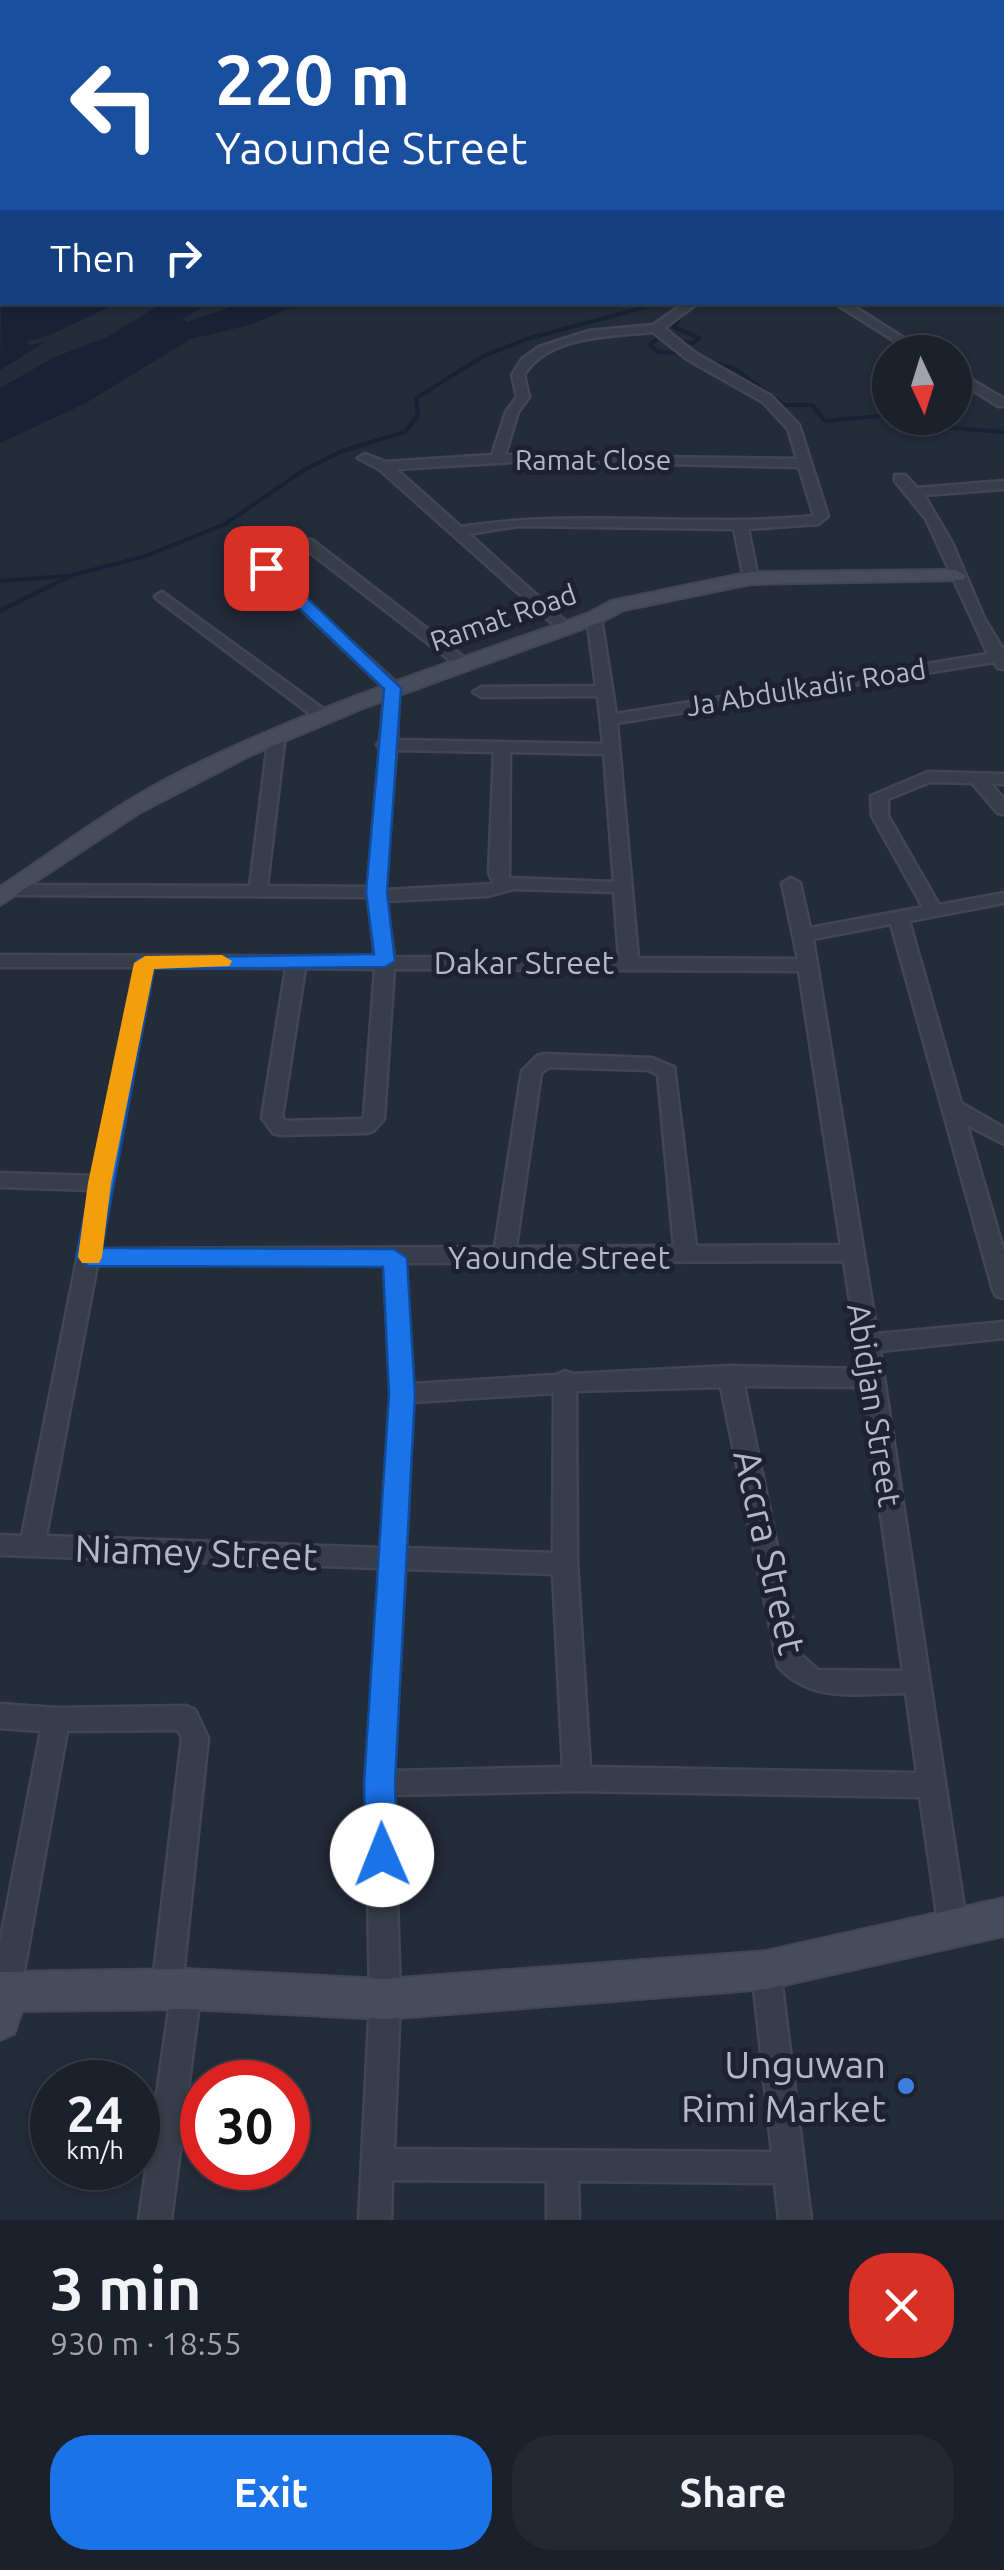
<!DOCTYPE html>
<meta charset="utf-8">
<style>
body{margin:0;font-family:Ubuntu,sans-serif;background:#242833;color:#f1f3f6;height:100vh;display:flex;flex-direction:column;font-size:38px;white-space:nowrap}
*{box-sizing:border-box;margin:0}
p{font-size:32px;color:#a0a3a9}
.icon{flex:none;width:55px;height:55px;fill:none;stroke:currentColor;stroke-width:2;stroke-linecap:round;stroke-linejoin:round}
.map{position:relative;height:2220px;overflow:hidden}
.drawer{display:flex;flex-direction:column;background:#1b202b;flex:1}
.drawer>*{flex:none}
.hud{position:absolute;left:0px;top:0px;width:1005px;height:305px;box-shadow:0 2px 8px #0004,0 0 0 2px #393e47;background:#1a4fa0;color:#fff;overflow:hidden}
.needle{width:65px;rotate:176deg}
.buttons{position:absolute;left:872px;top:335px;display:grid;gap:20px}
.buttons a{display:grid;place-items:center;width:100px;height:100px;border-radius:50%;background:#1b202b;box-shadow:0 2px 8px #0004,0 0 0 2px #393e47;font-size:50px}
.speed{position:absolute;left:30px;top:2060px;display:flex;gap:20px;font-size:50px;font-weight:700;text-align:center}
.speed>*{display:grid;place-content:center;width:130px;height:130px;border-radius:50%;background:#1b202b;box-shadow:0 2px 8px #0004,0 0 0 2px #393e47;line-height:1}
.speed small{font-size:25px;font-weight:400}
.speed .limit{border:15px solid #d22;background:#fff;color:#111}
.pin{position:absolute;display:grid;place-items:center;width:85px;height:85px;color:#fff;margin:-42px;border-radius:20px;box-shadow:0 5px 15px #0006}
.me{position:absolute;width:110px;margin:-55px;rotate:359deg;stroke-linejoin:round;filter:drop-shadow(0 0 8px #0008)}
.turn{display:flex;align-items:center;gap:35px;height:210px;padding:0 50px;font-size:45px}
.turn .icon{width:130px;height:130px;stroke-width:2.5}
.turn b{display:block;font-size:70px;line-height:85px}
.then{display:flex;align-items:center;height:95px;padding:0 50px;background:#0003;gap:20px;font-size:38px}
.round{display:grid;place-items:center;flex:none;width:105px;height:105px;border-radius:40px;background:#242833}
.summary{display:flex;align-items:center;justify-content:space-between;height:170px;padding:0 50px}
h1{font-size:60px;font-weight:700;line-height:75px}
.button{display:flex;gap:20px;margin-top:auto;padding:20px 50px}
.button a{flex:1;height:115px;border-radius:40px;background:#1a73e8;color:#fff;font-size:40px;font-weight:700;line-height:115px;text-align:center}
.button a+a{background:#242833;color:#f1f3f6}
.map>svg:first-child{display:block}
</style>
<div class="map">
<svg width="1004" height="2220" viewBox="0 0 1004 2220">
<rect width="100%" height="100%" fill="#242b39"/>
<g fill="#192135">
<polygon points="2,264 2,302 118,303 52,334 26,342 32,345 47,341 0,370"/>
<polygon points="163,303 231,303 201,308 182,319 187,322 242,303 323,303 288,309 253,324 191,339 84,404 0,443 0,388 55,357 107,337"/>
</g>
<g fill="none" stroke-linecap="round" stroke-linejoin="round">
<g stroke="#192135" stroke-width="4">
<polyline points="681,315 674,327 699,338 693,343 681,342"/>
<polyline points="661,336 650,345 658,352 685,353"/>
<polyline points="703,360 735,369 784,405 812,405 825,421 890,415"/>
<polyline points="910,418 926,426 1004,432"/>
<polyline points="0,581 67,576"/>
<polyline points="0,611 72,575 143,557 225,524 304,470 342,451 405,432 418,415 416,398 484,356 527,339 664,302"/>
</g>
<defs>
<g id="street">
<polygon points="784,0 793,0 794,2 786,2"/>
<rect x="1002" y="13" width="2" height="6"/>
<rect x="1002" y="91" width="2" height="6"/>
<rect x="1002" y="150" width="2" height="7"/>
<rect x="1002" y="201" width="2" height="7"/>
<path d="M 686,302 L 699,302 L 664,328 L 695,353 L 771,396 L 799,425 L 828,516 L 818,524 L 748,529 L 758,578 L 756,581 L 744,578 L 734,529 L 518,526 L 469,534 L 573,628 L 571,631 L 561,631 L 379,469 L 358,458 L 365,454 L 386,462 L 492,455 L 506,412 L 517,397 L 512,375 L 522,359 L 539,347 L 589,331 L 653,325 ZM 653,332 L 687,359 L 763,402 L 788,429 L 797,459 L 505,455 L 518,412 L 529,397 L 524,375 C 548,335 612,336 653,332 ZM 530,461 L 799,467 L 814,516 C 697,528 578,508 461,527 L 396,469 Z"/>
<polygon points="833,302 847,302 926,352 912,352"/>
<polygon points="955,370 1004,399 1004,406 998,406 955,379"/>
<path d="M 895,475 L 905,475 L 917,488 L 1004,481 L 1004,489 L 924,495 L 952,543 L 984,618 L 1004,651 L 1004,669 L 998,668 L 994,662 L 617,723 L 638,958 L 798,959 L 782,883 L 791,878 L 800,883 L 810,928 L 923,907 L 872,816 L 871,796 L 928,772 L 1004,774 L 1004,784 L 991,784 L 1004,799 L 1004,814 L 998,813 L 972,783 L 930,782 L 888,799 L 888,816 L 939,905 L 1004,893 L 1004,903 L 909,921 L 961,1103 L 1004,1128 L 1004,1144 L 967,1125 L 1004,1252 L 1004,1298 L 996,1296 L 993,1290 L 891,924 L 813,939 L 877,1334 L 1004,1322 L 1004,1338 L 880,1351 L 967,1928 L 963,1938 L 953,1942 L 943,1938 L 939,1928 L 920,1797 L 577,1791 L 394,1795 L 400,1999 L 394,2149 L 772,2152 L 752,1970 L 756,1960 L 766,1956 L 776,1960 L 780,1970 L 811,2220 L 779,2220 L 775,2183 L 578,2181 L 579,2220 L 547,2220 L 547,2181 L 392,2180 L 391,2220 L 359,2220 L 370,1999 L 366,1783 L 380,1568 L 0,1555 L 0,1535 L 22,1536 L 91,1190 L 0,1187 L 0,1173 L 93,1176 L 135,967 L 0,967 L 0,955 L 375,957 L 368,897 L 12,895 L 3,890 L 12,885 L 250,886 L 269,735 L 277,730 L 285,735 L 267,886 L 368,887 L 380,749 L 377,745 L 380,741 L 385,689 L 261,571 L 261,565 L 266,564 L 399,685 L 397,740 L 603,744 L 598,696 L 481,697 L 473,692 L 481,687 L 596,686 L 587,618 L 594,614 L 601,618 L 616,714 L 988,654 L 926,519 L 895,481 ZM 396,750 L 494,752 L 489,873 L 494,884 L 385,890 ZM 510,752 L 604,754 L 614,882 L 509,878 ZM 513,889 L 614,892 L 619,958 L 394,957 L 386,901 L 488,896 ZM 153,967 L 286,968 L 262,1118 L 273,1133 L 280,1135 L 366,1133 L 373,1131 L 384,1119 L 394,969 L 799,971 L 841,1245 L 696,1246 L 674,1067 L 652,1058 L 544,1054 L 537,1056 L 522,1071 L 495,1247 L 100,1249 ZM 305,968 L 375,969 L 364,1117 L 361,1119 L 285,1121 L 282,1117 ZM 549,1067 L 648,1070 L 658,1075 L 674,1246 L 516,1247 L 541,1073 ZM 844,1261 L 860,1369 L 730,1366 L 573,1374 L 565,1371 L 556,1375 L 413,1384 L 405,1263 ZM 384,1263 L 391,1394 L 381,1548 L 46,1536 L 97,1265 ZM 744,1386 L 863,1387 L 903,1671 L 818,1670 L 799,1653 ZM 721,1387 L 778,1666 C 811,1704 860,1693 906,1693 L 917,1773 L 590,1767 L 577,1564 L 576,1391 ZM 554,1393 L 553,1553 L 406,1548 L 413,1402 ZM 405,1569 L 553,1574 L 563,1767 L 394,1771 Z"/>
<polygon points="302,540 312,540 466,659 466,665 456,665 302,546"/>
<polygon points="162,592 329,713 329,719 317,719 157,599 155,596"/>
<polygon points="0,1704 56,1708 186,1706 195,1710 208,1738 183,1976 196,1979 201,1989 171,2220 139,2220 170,2002 157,1999 152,1989 182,1738 178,1730 67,1731 20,1993 15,2003 5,2007 0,2005 0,1943 41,1731 0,1728"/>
</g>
<g id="secondary">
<path d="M 956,570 L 966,576 L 963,580 L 751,584 L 624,610 L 601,622 L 366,707 L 251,755 L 139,813 L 0,905 L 0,887 C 60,847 116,804 180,772 C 311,707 450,662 587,614 L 611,601 L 751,572 Z"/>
<polygon points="1004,1898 1004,1936 766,1989 385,2019 186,2009 22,2011 14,2034 0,2040 0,1972 186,1969 385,1979 766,1951"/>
</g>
</defs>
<use href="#street" stroke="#414652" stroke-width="5"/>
<use href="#secondary" stroke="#414652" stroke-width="4"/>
<use href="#street" fill="#383d49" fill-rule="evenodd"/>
<use href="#secondary" fill="#464c5c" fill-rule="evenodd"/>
</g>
<polygon fill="#1a73e8" stroke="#114b97" stroke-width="2.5" points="260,564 272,564 401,688 387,892 395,961 385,967 154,969 102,1248 394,1249 407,1258 415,1394 395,1783 397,1855 393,1865 382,1869 370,1865 366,1855 364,1783 389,1394 383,1267 88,1266 76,1257 137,958 374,954 366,892 384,689 260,571"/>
<polygon fill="#f59e0b" points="222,955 232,961 229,966 154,969 111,1183 102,1257 99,1263 82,1263 78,1257 88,1183 134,963 145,956"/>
<circle fill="#3f7fe0" stroke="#1d222e" stroke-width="4" cx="906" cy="2086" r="10"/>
<g text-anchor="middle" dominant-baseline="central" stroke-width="10" stroke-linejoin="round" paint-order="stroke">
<g font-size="28" fill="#b3b8c5" stroke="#1d222e">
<text x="593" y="459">Ramat Close</text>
<text transform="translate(503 617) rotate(-19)">Ramat Road</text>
<text transform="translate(806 687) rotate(-9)">Ja Abdulkadir Road</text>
</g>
<g font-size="32" fill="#b3b8c5" stroke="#1d222e">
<text x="524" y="962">Dakar Street</text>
<text x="559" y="1257">Yaounde Street</text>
<text transform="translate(875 1405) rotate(81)">Abidjan Street</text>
</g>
<g font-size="38" fill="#b3b8c5" stroke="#1d222e">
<text transform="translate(196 1552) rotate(2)">Niamey Street</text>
<text transform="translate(770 1552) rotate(77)">Accra Street</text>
</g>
<g font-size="38" fill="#b3b8c5" stroke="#1d222e" text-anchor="end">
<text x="886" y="2064">Unguwan<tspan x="886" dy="44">Rimi Market</tspan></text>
</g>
</g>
</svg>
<div class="buttons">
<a><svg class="needle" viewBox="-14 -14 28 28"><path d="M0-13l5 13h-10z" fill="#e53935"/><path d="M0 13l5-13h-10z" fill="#a0a3a9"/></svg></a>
</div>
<div class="speed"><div>24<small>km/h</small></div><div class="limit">30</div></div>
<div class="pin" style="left:266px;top:568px;background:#d93025"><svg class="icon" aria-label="arrive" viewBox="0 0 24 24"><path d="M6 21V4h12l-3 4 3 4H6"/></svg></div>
<svg class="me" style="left:382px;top:1855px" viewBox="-20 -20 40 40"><circle r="19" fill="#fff"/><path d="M0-13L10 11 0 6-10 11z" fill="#1a73e8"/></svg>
<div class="hud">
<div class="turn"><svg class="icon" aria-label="left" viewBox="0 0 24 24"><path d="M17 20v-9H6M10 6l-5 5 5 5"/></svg><div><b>220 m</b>Yaounde Street</div></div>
<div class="then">Then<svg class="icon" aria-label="right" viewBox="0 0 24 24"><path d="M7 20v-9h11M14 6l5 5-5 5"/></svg></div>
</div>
</div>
<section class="drawer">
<div class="summary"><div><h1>3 min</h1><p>930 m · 18:55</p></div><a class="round" style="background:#d93025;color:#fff"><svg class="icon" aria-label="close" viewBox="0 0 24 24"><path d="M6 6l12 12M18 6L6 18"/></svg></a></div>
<div class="button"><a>Exit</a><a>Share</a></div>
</section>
